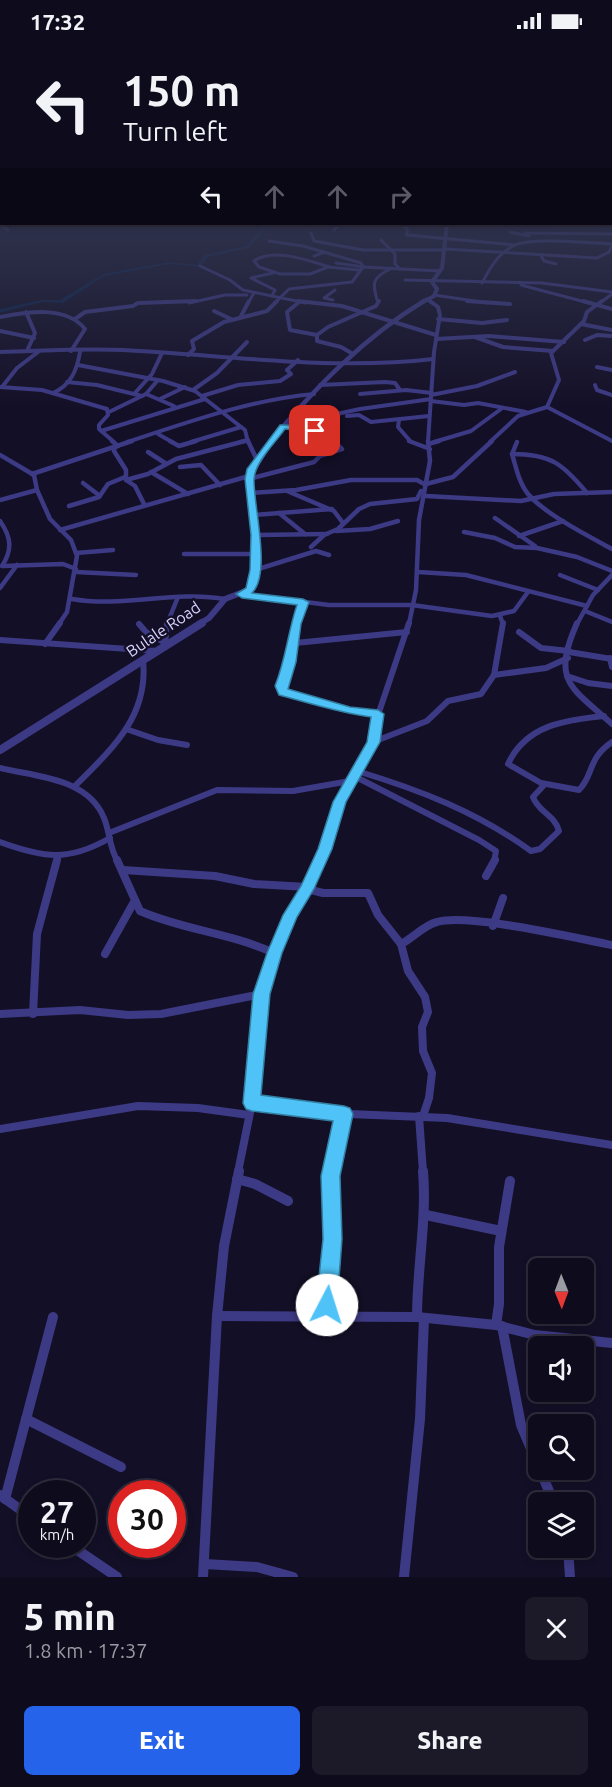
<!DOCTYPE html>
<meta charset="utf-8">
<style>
body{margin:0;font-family:Ubuntu,sans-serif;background:#1c1929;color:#f1f3f6;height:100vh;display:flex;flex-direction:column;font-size:22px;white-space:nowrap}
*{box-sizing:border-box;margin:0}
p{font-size:20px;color:#9b9ba3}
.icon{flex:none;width:33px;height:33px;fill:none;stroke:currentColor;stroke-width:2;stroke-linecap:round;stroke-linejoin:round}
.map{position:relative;height:1535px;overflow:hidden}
.panel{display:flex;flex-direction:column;background:#0e0b1c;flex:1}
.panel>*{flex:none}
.top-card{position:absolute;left:0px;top:0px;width:612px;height:183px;box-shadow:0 3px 9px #0003,0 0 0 2px #2e2b3b;background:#0e0b1c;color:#f1f3f6;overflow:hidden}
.needle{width:39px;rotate:179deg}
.fabs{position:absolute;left:528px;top:1216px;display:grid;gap:12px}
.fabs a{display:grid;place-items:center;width:66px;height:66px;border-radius:9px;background:#0e0b1c;box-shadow:0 3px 9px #0003,0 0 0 2px #2e2b3b;font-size:30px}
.speed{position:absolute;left:18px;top:1438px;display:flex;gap:12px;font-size:30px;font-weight:700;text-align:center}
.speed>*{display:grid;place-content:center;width:78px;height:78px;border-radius:50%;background:#0e0b1c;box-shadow:0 3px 9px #0003,0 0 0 2px #2e2b3b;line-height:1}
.speed small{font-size:15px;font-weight:400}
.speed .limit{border:9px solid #d22;background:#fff;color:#111}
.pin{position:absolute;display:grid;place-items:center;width:51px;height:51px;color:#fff;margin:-26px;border-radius:12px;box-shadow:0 3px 9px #0006}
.me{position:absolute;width:66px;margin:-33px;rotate:5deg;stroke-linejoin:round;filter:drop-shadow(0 0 4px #0008)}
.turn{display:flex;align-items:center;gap:21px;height:126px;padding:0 24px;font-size:27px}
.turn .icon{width:78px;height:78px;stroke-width:2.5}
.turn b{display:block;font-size:42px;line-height:51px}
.lanes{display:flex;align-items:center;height:57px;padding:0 24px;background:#0003;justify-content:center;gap:30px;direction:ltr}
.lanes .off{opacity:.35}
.round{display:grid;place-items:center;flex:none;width:63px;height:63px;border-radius:9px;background:#1c1929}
.summary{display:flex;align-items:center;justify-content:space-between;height:102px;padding:0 24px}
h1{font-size:36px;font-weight:800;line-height:45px}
.primary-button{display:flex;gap:12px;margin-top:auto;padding:12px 24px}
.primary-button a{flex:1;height:69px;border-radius:9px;background:#2563eb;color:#fff;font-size:24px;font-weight:800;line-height:69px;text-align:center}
.primary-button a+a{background:#1c1929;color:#f1f3f6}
.status{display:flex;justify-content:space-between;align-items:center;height:42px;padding:0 30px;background:#0e0b1c;direction:ltr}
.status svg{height:16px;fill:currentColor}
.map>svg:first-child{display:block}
</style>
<div class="status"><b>17:32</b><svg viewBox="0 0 49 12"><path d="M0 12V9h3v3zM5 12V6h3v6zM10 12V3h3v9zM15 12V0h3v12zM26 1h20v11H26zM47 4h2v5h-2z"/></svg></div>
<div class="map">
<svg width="612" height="1535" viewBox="0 0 612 1535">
<rect width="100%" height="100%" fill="#130f26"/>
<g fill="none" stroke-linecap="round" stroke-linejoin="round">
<polygon fill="#0c2248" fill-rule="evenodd" points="265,182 269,182 249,206 208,215 200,225 170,222 104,234 63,261 42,260 0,271 0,267 42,258 60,258 103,232 170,220 197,223 204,213 246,204"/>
<g stroke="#3d3a85" stroke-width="3">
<polyline points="0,182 8,188"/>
<polyline points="401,182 407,187 407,193 515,203"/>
<polyline points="417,182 447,182"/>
<polyline points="596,182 612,183"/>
<polyline points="334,188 340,182"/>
<polyline points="510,190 529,194"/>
<polyline points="311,191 314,199 363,208 445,208"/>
<polyline points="525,191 612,192"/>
<polyline points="381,198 395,212 395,222 400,227"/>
<polyline points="269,199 303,204 361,221 363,225"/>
<polyline points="445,207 597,216 609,210 612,204"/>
<polyline points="541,213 544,219 556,222"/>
<polyline points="314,214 325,210"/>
<polyline points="336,221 364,225"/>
<polyline points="200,224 230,238 243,248 306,261"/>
<path d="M 330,225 C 309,219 274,205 254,219 L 259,225 L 280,232 L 310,232 L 328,225 L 359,228"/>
<polyline points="405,238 542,241 612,250"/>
<path d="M 482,241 C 490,226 498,211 515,203 C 533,195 590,201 612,202"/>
<polyline points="521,243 589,261"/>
<polyline points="434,253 488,261"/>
<polyline points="272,254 275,248 251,236 273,231"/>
<polyline points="426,257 432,261"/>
<polyline points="333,258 324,256 335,248"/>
<polyline points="189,261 225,253 247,253"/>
<polyline points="248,261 254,251"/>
<polyline points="275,261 289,247 352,240 363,225 440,229"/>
<path d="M 378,261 C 372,241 371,236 392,226"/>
<polyline points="600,261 612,252"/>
</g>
<g stroke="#3d3a85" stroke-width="4">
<polyline points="298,259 342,264 436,293"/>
<polyline points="467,259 510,262"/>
<polyline points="583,259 612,267"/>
<polyline points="602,259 587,270 584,279 551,311 559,338 547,365 612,399"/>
<polyline points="299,260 287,270 290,288 317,293 317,299 341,305 353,312"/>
<polyline points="214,269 231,277"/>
<polyline points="26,270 35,291 27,309"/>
<path d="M 0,275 C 26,270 66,263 85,287 L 71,309"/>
<polyline points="240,276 249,259"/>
<polyline points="75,277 85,270 133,264 138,261 196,259"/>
<polyline points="438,277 482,281 507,278"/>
<polyline points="581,282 612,288"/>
<polyline points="0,289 34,296"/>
<polyline points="317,293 328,285 376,264 379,259"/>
<polyline points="475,295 503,305 553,309"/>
<polyline points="436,297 489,294 564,300"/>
<polyline points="585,298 597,293 612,294"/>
<path d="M 0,310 C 41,309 82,306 123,308 C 226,313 330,329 433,317"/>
<polyline points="188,313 194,307 192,299 224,280 267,269 277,259"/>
<polyline points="78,323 163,339 195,349 245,388 248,400"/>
<polyline points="597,325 612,328"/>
<polyline points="67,340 97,343 142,354"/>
<polyline points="320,343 385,340 395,341 400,348"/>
<polyline points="595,343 597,348 612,353"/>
<polyline points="0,345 42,348 107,367 108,373 99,383 99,387 114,400"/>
<polyline points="2,345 17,326 38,310"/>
<polyline points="193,348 217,331 247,300"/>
<path d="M 53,351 C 71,343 77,328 80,310"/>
<polyline points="134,352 152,332 162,311"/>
<polyline points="146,352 174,364"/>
<polyline points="360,352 406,348 432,351"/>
<polyline points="431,353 477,344 515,330"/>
<polyline points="202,354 238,343 280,339 291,332 287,328 298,318"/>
<polyline points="160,357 185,345"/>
<polyline points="431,359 464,363 478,361 526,370"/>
<polyline points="109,370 146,352 158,338"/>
<polyline points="347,374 359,373 371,380 429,374"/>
<polyline points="399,378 398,385 411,400"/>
<polyline points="290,382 360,367 431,357"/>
<polyline points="283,384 316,389 336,400"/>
<polyline points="101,389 205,357"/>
<polyline points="158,392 172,400"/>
<path d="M 127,400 C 189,380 249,358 314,352"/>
<polyline points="191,400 241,385"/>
<polyline points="240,400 248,398"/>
<polyline points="428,400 434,310 440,273 438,265 430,259"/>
<polyline points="434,400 471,389 501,367"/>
<polyline points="490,400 518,374 547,365"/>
</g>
<g stroke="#3d3a85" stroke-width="4.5">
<polyline points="112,399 118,404"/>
<polyline points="170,399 179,404 196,399"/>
<polyline points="248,399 257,418"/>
<polyline points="409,399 430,407"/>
<path d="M 517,400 L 512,412 C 516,425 519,441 528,452 C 545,472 588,494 612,507"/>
<polyline points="428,402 439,399"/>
<polyline points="115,405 114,409 126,428 126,438 135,444 144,462"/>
<polyline points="148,410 165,421"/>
<path d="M 512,412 C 551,412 563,422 587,451"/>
<polyline points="0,413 34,433 37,448 50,477 71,498 77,514 67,570 59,582"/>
<polyline points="180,425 201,423 220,443"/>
<polyline points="151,430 188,452"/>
<polyline points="32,432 132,399"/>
<polyline points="249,437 314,420 320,414 342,407 334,399"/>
<polyline points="126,438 148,432 176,417 245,399"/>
<polyline points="83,441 100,454"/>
<polyline points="426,442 453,435 492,399"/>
<polyline points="287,449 334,469 343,481"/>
<polyline points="252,451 296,448 351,438 417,438 424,442"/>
<polyline points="426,454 521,459 554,452 612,450"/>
<polyline points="0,458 37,448"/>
<polyline points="69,464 99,455 108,442 125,435"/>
<polyline points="279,471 305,492"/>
<polyline points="253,473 332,467"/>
<polyline points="495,476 535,504"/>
<path d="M 0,479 C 11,495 13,507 2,524"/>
<polyline points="60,488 249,434"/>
<polyline points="336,489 370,487 398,479"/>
<polyline points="464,490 495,496 515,505 537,506 577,515 612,529"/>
<polyline points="256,493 327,492"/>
<polyline points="519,494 563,479"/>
<polyline points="311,505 324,493 338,487 359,467 370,462 417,457 421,449"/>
<polyline points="76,511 113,508"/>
<polyline points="184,512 256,512"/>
<polyline points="3,524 63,522 76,527"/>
<polyline points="255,528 316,509 329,513"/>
<polyline points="76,530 136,533"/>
<polyline points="418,530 466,533 587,564"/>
<polyline points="560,533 598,548"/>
<polyline points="0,546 17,523"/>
<polyline points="242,552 329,563 412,563 492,574 514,569 528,550"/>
<path d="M 72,557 C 123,566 174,548 225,557"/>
<polyline points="585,569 612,580"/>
<polyline points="500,574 503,582"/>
<polyline points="167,582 178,555"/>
<polyline points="296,582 303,560"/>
<polyline points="409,582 416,548 419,478 430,419 428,399"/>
<polyline points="577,582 593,553 612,533"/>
</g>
<g stroke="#3d3a85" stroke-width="6">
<polyline points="296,581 291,619 281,648 348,668 378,672"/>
<path d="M 577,581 C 551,640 571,645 612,682"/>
<polyline points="139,582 146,590 165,601"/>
<polyline points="519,590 541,606 569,609"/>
<polyline points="0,598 157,609"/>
<polyline points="295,601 407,590"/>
<polyline points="45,602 60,581"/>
<polyline points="165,604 167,581"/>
<polyline points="569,610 612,617"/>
<polyline points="610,616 612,625"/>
<polyline points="494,633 503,581"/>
<polyline points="567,634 588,641 612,644"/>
<path d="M 604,674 C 565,678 526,683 508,722 L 541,741 L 579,748 C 594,733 587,717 612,700"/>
<polyline points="126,687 158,698 187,703"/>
<polyline points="373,700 427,679 448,659 481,652 494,633 546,626 568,616"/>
<path d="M 0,726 C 37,735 88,736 104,776 C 110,790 109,806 118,820"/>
<path d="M 357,729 C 420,748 477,770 531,809 L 540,807 L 559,789 C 555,773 538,770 533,755 L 545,742"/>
<polyline points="354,734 479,798 496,809 494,820"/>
<path d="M 75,744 C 112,707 149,674 143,618"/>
<polyline points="109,791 217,748 293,749 350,739"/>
<path d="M 0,800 C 44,816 68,820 110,796"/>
<polyline points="56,820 58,815"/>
<polyline points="319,820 339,760 373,700 375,682 409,581"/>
</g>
<g stroke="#3d3a85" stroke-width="8">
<path d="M 117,818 L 140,869 C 183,888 231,891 274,911"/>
<polyline points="123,828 215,834 254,842 308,845"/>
<polyline points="486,834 495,818"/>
<polyline points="307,847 323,851 368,851 378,873 401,902 408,929 425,955 428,970 422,985 423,1009 432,1031 429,1056 423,1074"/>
<polyline points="493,884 503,856"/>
<path d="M 401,902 C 413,896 424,883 437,880 C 469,871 575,896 612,903"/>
<polyline points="105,912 134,860"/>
<polyline points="0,972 80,968 128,973 161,972 262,952"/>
<polyline points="33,972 37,892 57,818"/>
<polyline points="252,1061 325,1071 447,1076 612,1103"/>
<polyline points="419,1074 423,1130"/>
<polyline points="0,1087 138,1064 198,1066 249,1073"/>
<polyline points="238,1130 252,1061 262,952 290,873 307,847 320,818"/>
<polyline points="331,1130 344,1072"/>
</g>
<g stroke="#3d3a85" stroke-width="10">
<polyline points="237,1137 255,1142 288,1159"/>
<polyline points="426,1173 501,1189"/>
<polyline points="217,1274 417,1275 496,1283 535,1293 612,1301"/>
<polyline points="326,1275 332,1197 331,1129"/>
<path d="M 417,1275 C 417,1226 427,1178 423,1129"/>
<polyline points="496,1283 499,1262 499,1205 510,1139"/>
<polyline points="502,1284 521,1383 554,1461"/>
<polyline points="26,1377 121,1425"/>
<polyline points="0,1453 32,1476"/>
<polyline points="5,1457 53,1275"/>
<polyline points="70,1503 117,1535"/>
<polyline points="568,1506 570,1535"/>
<polyline points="205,1522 257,1525 293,1535"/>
<polyline points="203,1535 217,1274 224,1204 239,1129"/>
<polyline points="404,1535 420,1377 424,1276"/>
</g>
<polyline stroke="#3d3a85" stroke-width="4" points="421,261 434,254 437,247 432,240 442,226 447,182"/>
<path stroke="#3d3a85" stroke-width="4.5" d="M 270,400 C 315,346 363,296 424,259"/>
<polyline stroke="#3d3a85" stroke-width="6" points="199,582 209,576 225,557 251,547 257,512 249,434 271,399"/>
<polyline stroke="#3d3a85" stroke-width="8" points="0,708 202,581"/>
</g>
<linearGradient id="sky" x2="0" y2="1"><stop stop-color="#0a0815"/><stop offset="0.42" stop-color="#333752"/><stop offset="1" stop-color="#333752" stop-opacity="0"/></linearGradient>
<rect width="612" height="368" fill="url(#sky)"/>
<path fill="#4fc3f7" stroke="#337fa1" stroke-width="1.5" d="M 280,383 L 304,383 L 319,389 L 315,391 L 285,387 C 275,401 255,420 254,437 C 253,463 272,531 252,551 L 303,557 L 309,560 L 301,582 L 296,620 L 288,647 L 350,665 L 378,668 L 384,672 L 380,700 L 346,760 L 332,807 L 314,847 L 297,875 L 282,911 L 270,952 L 261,1053 L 344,1064 L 350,1066 L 353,1072 L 340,1134 L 342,1197 L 337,1263 L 334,1270 L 327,1273 L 319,1270 L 316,1263 L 323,1197 L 321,1134 L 333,1079 L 252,1069 L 246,1067 L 243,1061 L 253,952 L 267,911 L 283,873 L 301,844 L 318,807 L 333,760 L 367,700 L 371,675 C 340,671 309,661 279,653 L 275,644 C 286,617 288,589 297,563 L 242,556 L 236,552 L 246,546 L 250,528 L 251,493 L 245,437 L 247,427 Z"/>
<g text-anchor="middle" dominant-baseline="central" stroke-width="5" stroke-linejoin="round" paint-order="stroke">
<g font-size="16" fill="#d9d4ff" stroke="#130f26">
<text transform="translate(163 587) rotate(-34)">Bulale Road</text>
</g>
</g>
</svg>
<div class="fabs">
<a><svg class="needle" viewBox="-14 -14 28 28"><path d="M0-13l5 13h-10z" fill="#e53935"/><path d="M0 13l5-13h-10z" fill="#9b9ba3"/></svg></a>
<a><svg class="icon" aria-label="sound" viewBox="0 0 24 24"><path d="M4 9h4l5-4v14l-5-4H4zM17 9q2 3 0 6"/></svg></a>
<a><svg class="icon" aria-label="search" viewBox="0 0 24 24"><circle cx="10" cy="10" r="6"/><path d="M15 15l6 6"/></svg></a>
<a><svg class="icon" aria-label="layers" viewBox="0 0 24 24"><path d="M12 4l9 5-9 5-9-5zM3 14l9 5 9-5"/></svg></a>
</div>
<div class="speed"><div>27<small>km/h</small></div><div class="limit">30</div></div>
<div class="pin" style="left:315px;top:389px;background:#d93025"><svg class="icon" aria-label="arrive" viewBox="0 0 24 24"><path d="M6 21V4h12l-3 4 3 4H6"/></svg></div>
<svg class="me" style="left:327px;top:1263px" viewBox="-20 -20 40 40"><circle r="19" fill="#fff"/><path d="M0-13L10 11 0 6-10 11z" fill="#4fc3f7"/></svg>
<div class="top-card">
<div class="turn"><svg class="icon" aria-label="left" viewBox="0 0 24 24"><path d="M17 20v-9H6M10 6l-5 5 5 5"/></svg><div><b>150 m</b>Turn left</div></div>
<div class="lanes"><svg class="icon" aria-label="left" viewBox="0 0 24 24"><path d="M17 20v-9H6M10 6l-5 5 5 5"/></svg><svg class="icon off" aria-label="ahead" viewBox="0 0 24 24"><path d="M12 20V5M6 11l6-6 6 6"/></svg><svg class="icon off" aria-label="ahead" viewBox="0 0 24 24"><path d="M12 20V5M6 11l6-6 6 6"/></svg><svg class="icon off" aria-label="right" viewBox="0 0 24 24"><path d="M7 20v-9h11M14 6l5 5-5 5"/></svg></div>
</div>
</div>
<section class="panel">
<div class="summary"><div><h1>5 min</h1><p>1.8 km · 17:37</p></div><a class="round"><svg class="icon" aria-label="close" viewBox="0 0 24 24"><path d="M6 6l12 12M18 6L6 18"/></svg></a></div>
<div class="primary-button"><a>Exit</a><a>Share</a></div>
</section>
